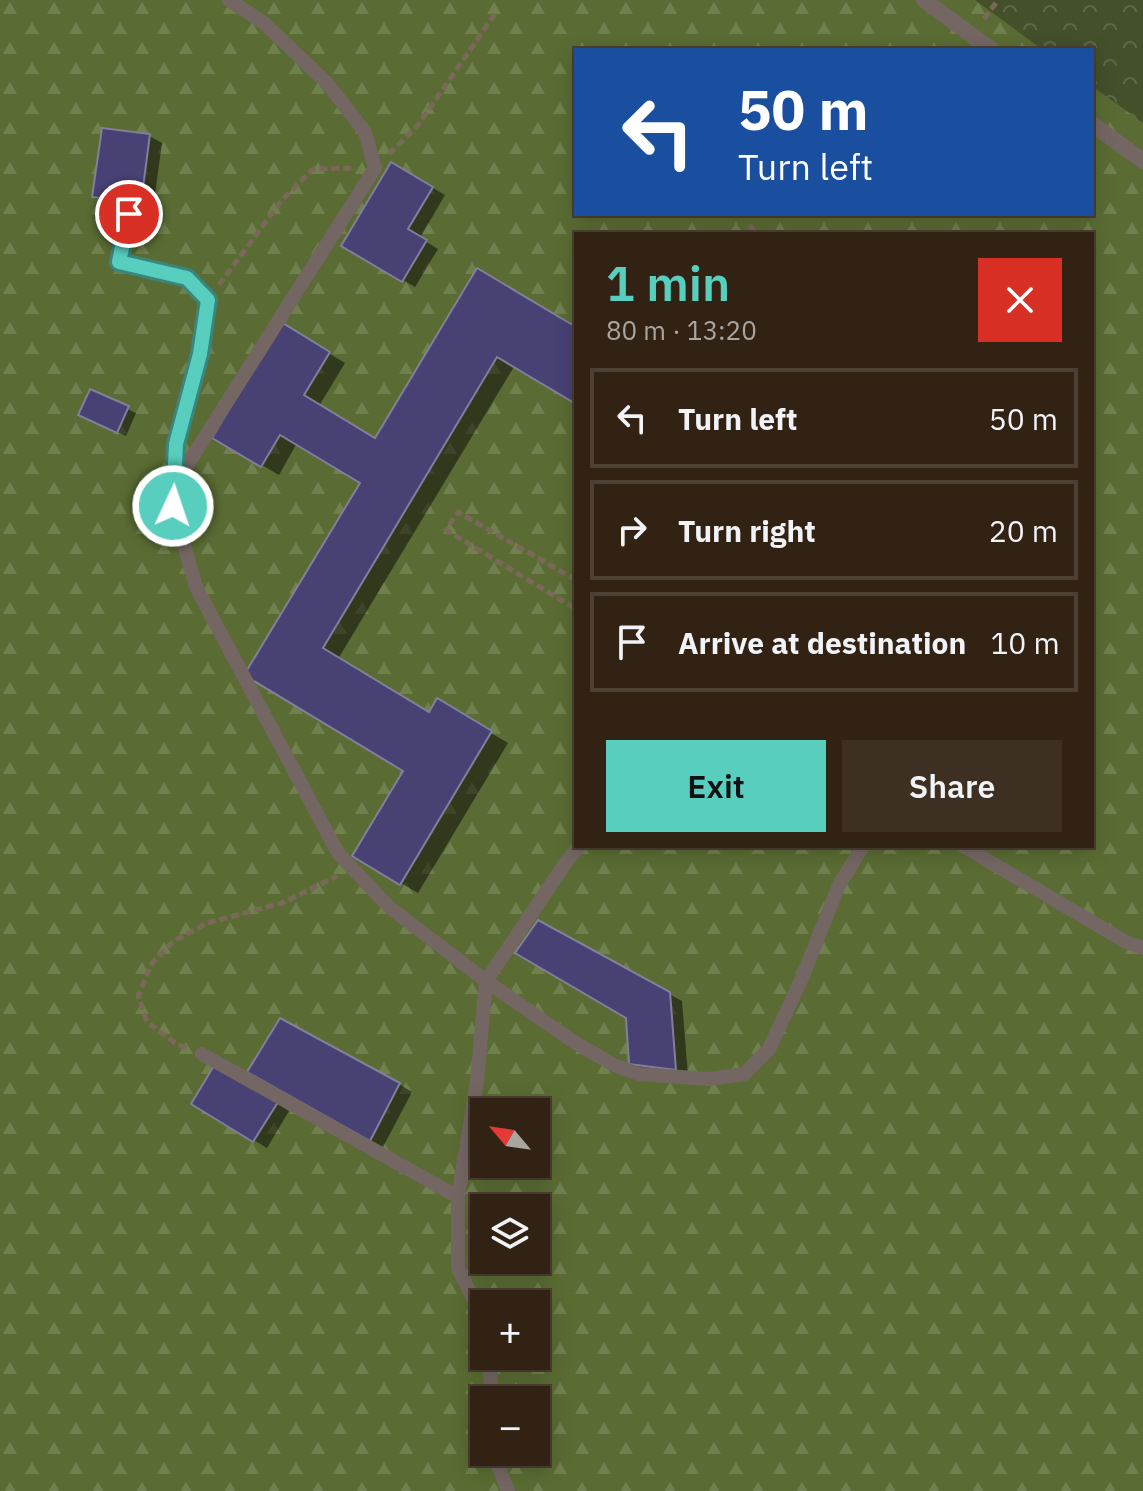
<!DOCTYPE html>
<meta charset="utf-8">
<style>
body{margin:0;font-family:"IBM Plex Sans",sans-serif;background:#3d2f22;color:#f1f3f6;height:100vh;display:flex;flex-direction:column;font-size:30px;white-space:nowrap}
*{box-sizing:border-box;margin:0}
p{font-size:26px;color:#a8a4a0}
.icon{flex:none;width:44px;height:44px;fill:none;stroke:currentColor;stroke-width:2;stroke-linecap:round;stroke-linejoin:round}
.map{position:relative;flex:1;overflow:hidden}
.details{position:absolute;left:574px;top:232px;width:520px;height:616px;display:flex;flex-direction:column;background:#312214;border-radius:0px;box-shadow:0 4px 20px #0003,0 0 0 2px #4c3f34}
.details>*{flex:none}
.banner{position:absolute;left:574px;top:48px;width:520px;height:168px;border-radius:0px;box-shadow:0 4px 20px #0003,0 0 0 2px #4c3f34;background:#1a4fa0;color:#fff;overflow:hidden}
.needle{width:52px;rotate:299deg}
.controls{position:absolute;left:470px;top:1098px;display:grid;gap:16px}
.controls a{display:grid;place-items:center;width:80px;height:80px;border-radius:0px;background:#312214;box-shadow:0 4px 20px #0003,0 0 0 2px #4c3f34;font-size:40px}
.pin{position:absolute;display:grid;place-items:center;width:68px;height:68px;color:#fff;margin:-34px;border:4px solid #fff;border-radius:50%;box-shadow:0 2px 8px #0007}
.me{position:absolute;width:88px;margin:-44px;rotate:3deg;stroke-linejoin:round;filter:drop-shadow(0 0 6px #0008)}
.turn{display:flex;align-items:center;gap:28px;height:168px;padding:0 32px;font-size:36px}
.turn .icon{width:104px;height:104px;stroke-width:2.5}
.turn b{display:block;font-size:56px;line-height:68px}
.round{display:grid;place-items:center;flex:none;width:84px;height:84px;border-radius:0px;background:#3d2f22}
.summary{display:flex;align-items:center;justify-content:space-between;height:136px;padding:0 32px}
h1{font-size:48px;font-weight:600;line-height:60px;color:#58cebf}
.primary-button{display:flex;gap:16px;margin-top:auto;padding:16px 32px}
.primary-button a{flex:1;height:92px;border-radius:0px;background:#58cebf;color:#111;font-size:32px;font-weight:600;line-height:92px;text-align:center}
.primary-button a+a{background:#3d2f22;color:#f1f3f6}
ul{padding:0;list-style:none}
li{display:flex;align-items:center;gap:24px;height:100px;margin:0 16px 12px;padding:0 16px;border:4px solid #4c3f34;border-radius:0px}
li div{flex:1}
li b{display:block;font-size:30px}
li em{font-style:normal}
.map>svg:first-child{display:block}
</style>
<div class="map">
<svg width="1143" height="1491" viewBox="0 0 1143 1491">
<defs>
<pattern id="forest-firs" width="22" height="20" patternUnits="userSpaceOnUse" patternTransform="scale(2)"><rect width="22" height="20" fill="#5a6c33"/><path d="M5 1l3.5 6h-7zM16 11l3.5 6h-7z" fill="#71804f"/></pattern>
<pattern id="park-crowns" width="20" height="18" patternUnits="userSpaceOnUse" patternTransform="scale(2)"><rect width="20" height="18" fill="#44502a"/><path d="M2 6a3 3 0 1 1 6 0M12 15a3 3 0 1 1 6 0" fill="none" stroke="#5f6848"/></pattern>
</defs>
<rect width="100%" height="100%" fill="#412d1b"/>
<path fill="url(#forest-firs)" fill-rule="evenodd" d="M 0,0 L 1143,0 L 1143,1491 L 0,1491 ZM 576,50 L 1092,50 L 1092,214 L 576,214 ZM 576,234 L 1092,234 L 1092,846 L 576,846 ZM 484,1112 L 536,1112 L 536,1164 L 484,1164 ZM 484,1208 L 536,1208 L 536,1260 L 484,1260 ZM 484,1304 L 536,1304 L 536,1356 L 484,1356 ZM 484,1400 L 536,1400 L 536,1452 L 484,1452 Z"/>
<polygon fill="url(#park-crowns)" points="975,0 1143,0 1143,123 1092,86 1092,50 1043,50"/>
<g fill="#0007">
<polygon points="149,136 162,143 153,209 107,203 94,196"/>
<polygon points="392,164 445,195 420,238 438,249 415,287 344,245"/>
<polygon points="478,270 576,329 576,401 515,365 338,659 430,714 437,701 508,743 418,893 355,856 406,770 247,674 362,482 297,443 279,475 214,437 281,325 345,363 319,406 376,440"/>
<polygon points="91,392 136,413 126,436 89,419"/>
<polygon points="539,922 682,1001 688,1076 644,1071 631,1063 628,1016"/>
<polygon points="216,1067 289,1111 267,1148 193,1104"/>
<polygon points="249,1071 399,1084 412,1092 383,1147"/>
</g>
<g fill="#484174" stroke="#817f9b" stroke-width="2">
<polygon points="102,128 150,134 141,203 92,197"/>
<polygon points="391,162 433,187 408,229 427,240 402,282 341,246"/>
<polygon points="477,268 576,327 576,404 497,357 323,648 429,712 437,698 492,731 400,885 352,856 403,771 244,675 360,483 280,435 261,467 212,438 281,322 330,352 304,395 375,438"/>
<polygon points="90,389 129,406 117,433 78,415"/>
<polygon points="538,920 670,992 676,1070 629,1064 626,1018 515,953"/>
<polygon points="280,1018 400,1083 370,1141 247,1072"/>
<polygon points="215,1064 278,1102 253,1142 191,1104"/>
</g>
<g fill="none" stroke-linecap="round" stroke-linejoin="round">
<g stroke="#7a6959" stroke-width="5" stroke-dasharray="8 4" stroke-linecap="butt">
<polyline points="984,19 998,0"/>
<polyline points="389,154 418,125 497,11"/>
<polyline points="750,225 755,234"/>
<polyline points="219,285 282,200 313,169 353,168"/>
<polyline points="576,580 458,512 446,530 576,609"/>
<polyline points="186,1048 175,1043 147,1022 138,996 152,963 174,941 207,923 282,903 337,876"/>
</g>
<g stroke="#746663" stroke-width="14">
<polyline points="229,0 264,23 327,83 365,132 375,168 184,470 173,506 196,587 338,853 389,907 486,981 566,862 580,846"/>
<polyline points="129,214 119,262 187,278 208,300 200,354 176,444 174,486"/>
<polyline points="963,846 1126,942 1143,948"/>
<polyline points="486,981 574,1042 614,1065 639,1074 709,1079 744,1074 769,1049 802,978 839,885 863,846"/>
<polyline points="202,1054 458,1197"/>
<polyline points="484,1321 458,1268 458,1197 477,1081 486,981"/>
<polyline points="489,1356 492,1400"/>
<polyline points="496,1452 498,1466 508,1491"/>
</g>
<g stroke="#746663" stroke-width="16">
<polyline points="924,0 992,50"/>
<polyline points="1092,124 1143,161"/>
</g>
</g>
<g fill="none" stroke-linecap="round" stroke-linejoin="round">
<defs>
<polyline id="route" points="129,214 119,262 187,278 208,300 200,354 176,444 173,506"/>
</defs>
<use href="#route" stroke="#39867c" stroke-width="20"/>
<use href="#route" stroke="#58cebf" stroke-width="14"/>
</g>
</svg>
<div class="controls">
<a><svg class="needle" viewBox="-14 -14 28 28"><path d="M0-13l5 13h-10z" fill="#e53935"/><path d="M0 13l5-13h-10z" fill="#a8a4a0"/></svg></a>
<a><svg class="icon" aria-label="layers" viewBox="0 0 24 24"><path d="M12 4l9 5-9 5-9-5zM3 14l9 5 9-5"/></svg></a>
<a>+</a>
<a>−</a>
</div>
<div class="pin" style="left:129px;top:214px;background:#d93025"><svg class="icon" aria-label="arrive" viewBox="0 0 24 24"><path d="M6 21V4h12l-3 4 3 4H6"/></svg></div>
<svg class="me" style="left:173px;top:506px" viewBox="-20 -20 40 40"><circle r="17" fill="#58cebf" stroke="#fff" stroke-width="3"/><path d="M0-11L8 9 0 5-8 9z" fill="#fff"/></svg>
<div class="banner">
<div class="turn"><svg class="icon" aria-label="left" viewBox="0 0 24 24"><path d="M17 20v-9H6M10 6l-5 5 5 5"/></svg><div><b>50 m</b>Turn left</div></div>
</div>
<section class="details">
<div class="summary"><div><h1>1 min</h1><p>80 m · 13:20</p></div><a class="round" style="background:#d93025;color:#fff"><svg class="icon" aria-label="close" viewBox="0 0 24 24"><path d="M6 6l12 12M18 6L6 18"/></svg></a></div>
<ul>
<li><svg class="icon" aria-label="left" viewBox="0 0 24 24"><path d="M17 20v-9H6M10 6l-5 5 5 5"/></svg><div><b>Turn left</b></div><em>50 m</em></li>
<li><svg class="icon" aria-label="right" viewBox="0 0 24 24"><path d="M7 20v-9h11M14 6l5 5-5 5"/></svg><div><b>Turn right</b></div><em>20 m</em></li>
<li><svg class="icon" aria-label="arrive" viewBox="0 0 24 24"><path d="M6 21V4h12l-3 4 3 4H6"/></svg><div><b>Arrive at destination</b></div><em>10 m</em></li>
</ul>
<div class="primary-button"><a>Exit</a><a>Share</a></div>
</section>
</div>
